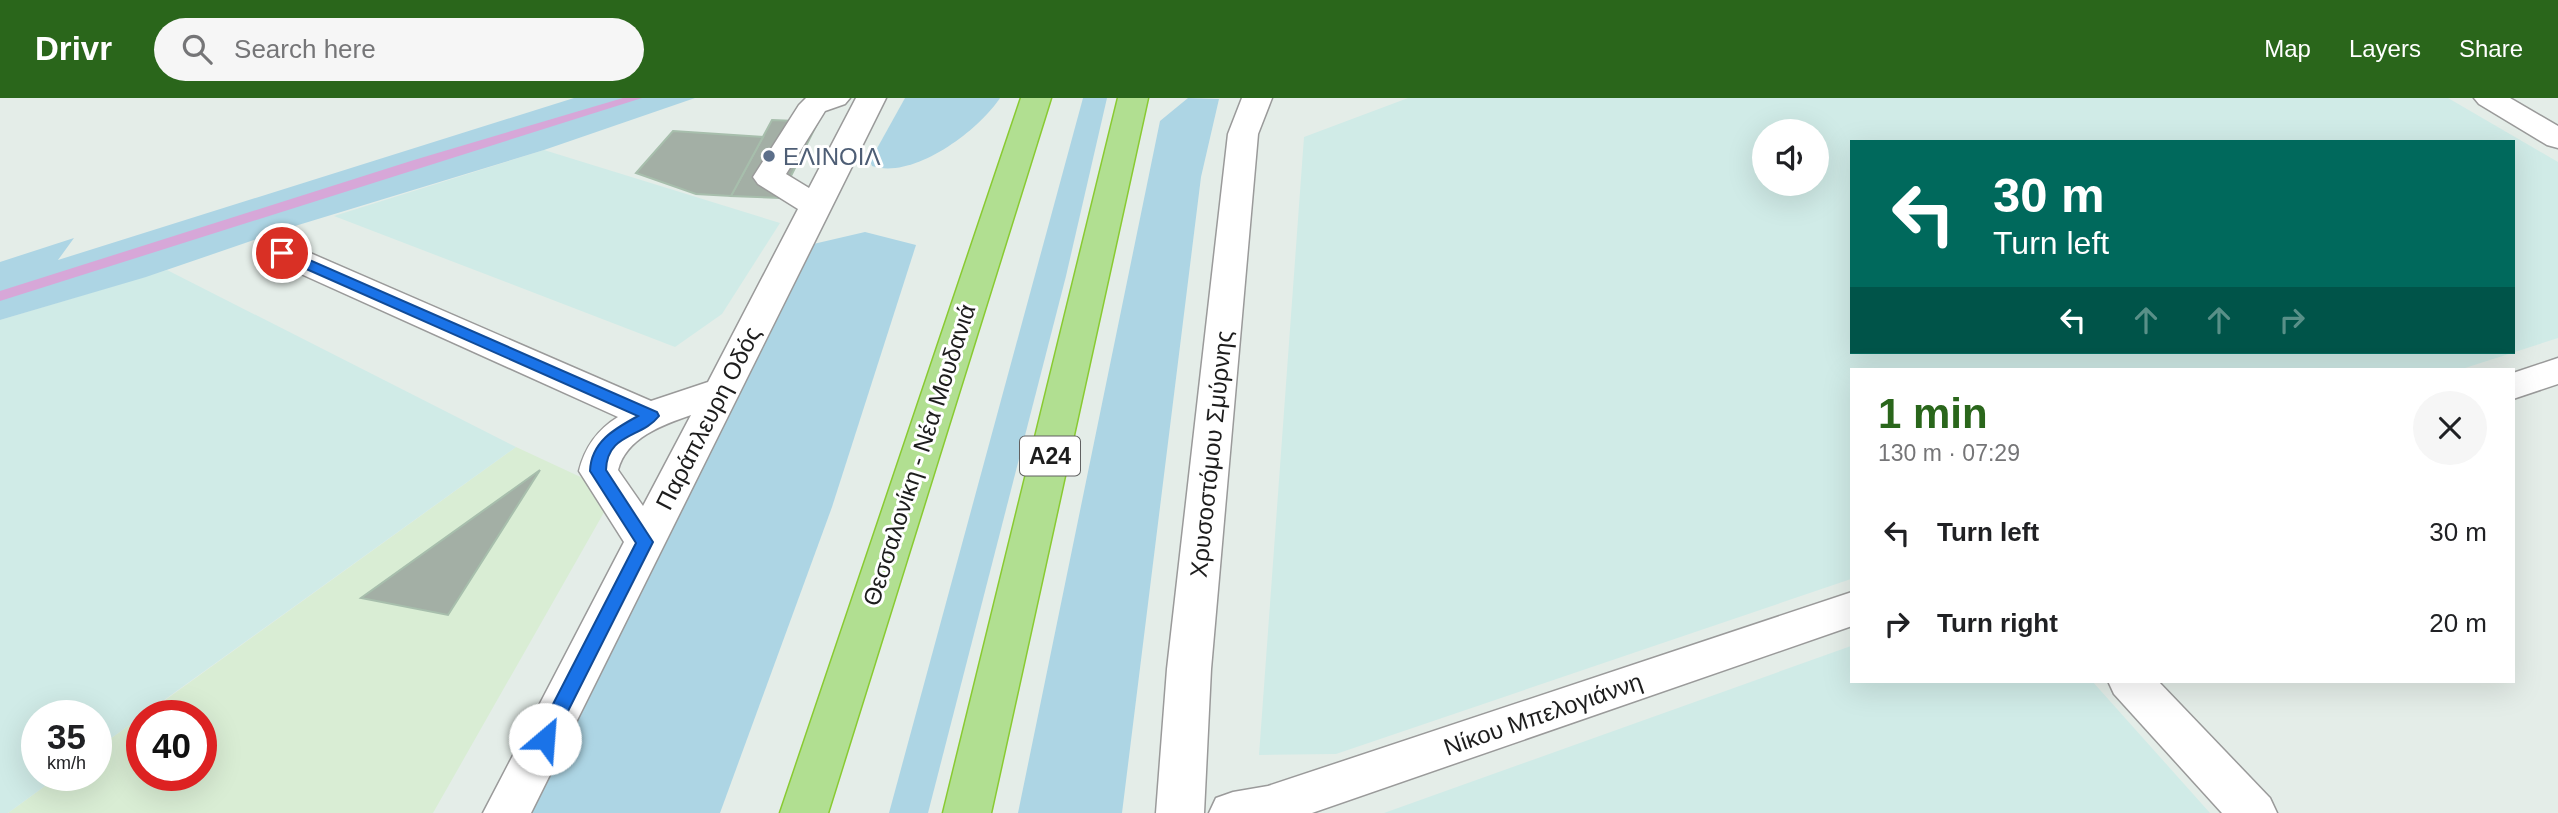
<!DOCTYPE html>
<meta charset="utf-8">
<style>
body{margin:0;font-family:Helvetica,sans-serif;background:#f6f6f6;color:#202124;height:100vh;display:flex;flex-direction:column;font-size:26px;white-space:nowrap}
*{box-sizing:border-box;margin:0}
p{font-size:23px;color:#757577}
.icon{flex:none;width:38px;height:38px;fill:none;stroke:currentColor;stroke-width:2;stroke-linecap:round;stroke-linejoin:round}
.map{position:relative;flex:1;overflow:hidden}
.sheet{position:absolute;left:1850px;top:270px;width:665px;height:315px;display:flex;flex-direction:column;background:#fff;border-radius:0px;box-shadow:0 7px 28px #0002}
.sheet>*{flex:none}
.guide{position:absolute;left:1850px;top:42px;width:665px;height:214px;border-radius:0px;box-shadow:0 7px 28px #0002;background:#00695c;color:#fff;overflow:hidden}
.fabs{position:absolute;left:1752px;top:21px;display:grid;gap:14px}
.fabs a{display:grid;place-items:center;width:77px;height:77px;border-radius:50%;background:#fff;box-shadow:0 7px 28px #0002;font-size:35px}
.speed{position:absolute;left:21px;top:602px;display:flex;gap:14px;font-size:35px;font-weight:700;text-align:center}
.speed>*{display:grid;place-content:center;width:91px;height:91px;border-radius:50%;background:#fff;box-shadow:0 7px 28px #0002;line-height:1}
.speed small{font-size:18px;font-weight:400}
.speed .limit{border:10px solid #d22;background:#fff;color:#111}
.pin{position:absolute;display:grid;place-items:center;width:60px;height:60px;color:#fff;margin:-30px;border:4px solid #fff;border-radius:50%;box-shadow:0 2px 7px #0007}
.me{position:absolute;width:77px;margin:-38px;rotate:27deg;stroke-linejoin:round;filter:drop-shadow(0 0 5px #0008)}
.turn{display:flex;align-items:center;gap:24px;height:147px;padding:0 28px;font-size:32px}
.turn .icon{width:91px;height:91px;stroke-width:2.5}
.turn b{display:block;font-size:49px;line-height:60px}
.lanes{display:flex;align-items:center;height:66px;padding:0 28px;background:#0003;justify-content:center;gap:35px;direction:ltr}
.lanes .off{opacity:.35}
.round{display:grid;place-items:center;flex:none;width:74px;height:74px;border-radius:37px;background:#f6f6f6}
.summary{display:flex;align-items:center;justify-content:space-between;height:119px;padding:0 28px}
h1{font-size:42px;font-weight:700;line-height:52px;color:#2a661b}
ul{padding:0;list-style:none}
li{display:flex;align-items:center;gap:21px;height:91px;padding:0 28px}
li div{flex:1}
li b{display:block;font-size:26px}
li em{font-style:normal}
header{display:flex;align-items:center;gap:42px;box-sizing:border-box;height:98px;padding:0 35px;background:#2a661b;color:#fff}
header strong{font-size:33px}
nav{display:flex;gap:38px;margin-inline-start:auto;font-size:24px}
.search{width:490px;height:63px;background:#f6f6f6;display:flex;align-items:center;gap:18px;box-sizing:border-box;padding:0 24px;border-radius:38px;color:#757577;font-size:26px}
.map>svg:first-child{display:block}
</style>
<header>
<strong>Drivr</strong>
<div class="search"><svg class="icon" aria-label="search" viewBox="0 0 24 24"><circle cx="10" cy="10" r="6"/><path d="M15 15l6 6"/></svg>Search here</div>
<nav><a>Map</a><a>Layers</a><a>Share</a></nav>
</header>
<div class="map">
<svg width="2558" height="715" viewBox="0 0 2558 715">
<rect width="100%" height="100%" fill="#e4ede8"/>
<polygon fill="#d9edd4" points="516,349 615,395 433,715 8,715 60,677 96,677 96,651 142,618 142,677 201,677 201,618 143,618"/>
<g fill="#d0ebe7" fill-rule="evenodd">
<path d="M 1408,0 L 2448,0 L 2558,64 L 2558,240 L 2462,271 L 1852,271 L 1851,481 L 1336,656 L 1259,657 L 1304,39 ZM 1764,33 L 1816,33 L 1816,86 L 1764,86 ZM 1852,44 L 2513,44 L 2513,254 L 1852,254 Z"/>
<polygon points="544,52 780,125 722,216 675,249 334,118"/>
<polygon points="167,172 516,349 96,651 96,618 37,618 37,677 60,677 8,715 0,715 0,222"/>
<polygon points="1851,548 1852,583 2092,583 2210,715 1384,715"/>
</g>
<g fill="#add5e4">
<polygon points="574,0 695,0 544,52 295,128 146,179 0,222 0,164 74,140 58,162"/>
<path d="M 905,0 L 1000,0 C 978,33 913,82 872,68 L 870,63 Z"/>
<polygon points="1083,0 1107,0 1066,178 928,715 889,715"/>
<polygon points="1188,0 1219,1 1201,79 1122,715 1018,715 1160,23"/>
<polygon points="865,134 916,147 832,409 720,715 529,715 809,147"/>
</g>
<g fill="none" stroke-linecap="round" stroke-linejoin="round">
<polygon fill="#d7a7d8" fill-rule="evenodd" points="623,0 642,0 0,203 0,193 414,62"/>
</g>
<g fill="#a3afa5" stroke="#a7beac" stroke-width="2">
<polygon points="772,22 818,24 780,100 731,98"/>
<polygon points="673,33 763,39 731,98 696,96 636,75"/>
<polygon points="540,372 448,517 361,500"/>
</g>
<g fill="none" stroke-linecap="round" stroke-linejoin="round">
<defs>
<g id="minor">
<path d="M 850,0 L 845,6 L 825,13 L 786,76 L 809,90 L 856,0 L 886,0 L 531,715 L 483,715 L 624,444 L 579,373 C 585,349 597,332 618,319 L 270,162 L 265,155 L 270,148 L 282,144 L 294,148 L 651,303 L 708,284 L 798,111 L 758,86 L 753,79 L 799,7 L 806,0 ZM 691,317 L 643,408 L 618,372 C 626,340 662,327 691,317 Z"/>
<polygon points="1242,0 1272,0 1258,36 1211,571 1204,715 1156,715 1167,571 1228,36"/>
<polygon points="2474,0 2510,0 2558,28 2558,50 2547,47 2479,6"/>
<polygon points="2558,260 2558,286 2513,301 2513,275"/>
<polygon points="1852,494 1852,528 1312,715 1209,715 1216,700 1233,694 1268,688"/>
<polygon points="2108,583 2158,583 2270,700 2277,715 2222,715 2114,596"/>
</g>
<g id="highway">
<polygon points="1021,0 1051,0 828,715 780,715"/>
<polygon points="1118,0 1148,0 991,715 943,715"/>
</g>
</defs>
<use href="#minor" stroke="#9a9a9a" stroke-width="3"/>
<use href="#highway" stroke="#89ca32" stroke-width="3"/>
<use href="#minor" fill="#fff" fill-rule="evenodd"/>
<use href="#highway" fill="#b1df91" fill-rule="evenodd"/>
</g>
<path fill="#1a73e8" stroke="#114b97" stroke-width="2" d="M 282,150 L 657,314 L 659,318 C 642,340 607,335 606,372 L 653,444 L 551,647 L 545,649 L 538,647 L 535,641 L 636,445 L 590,373 C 591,344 614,331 638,318 L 277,158 L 277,151 Z"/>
<circle fill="#5c6f8a" stroke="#fff" stroke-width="2.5" cx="769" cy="58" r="7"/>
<g text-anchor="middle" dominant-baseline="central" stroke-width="6" stroke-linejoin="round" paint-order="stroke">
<rect fill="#fff" stroke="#616161" stroke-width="2" x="1020" y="338.5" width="60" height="39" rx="5"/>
<g font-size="23" font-weight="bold" fill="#1d1d1d">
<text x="1050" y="358">Α24</text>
</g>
<g font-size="24" fill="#4e5e75" stroke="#fff" text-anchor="start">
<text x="783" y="58">ΕΛΙΝΟΙΛ</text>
</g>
<g font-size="24" fill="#1d1d1d" stroke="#fff">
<text transform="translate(708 320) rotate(-63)">Παράπλευρη Οδός</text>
<text transform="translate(1211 356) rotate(-84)">Χρυσοστόμου Σμύρνης</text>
<text transform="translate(919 357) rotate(-72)">Θεσσαλονίκη - Νέα Μουδανιά</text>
<text transform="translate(1543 616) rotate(-19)">Νίκου Μπελογιάννη</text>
</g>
</g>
</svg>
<div class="fabs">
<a><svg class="icon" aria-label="sound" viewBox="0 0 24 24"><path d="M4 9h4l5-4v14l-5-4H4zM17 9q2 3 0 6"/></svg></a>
</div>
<div class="speed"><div>35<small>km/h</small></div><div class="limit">40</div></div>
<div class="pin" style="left:282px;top:155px;background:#d93025"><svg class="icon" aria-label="arrive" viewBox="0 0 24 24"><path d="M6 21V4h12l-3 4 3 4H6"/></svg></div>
<svg class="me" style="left:545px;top:641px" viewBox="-20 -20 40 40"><circle r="19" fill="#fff"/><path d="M0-13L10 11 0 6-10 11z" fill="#1a73e8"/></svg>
<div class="guide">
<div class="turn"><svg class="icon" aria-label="left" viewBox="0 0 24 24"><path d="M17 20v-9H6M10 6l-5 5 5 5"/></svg><div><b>30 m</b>Turn left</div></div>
<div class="lanes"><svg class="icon" aria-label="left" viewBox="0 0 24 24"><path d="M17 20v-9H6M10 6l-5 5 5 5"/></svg><svg class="icon off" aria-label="ahead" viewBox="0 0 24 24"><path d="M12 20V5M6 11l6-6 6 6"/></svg><svg class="icon off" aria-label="ahead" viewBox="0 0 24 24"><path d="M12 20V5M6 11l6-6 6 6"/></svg><svg class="icon off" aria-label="right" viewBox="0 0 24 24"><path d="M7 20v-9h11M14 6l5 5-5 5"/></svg></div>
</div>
<section class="sheet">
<div class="summary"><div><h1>1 min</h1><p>130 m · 07:29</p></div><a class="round"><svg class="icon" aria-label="close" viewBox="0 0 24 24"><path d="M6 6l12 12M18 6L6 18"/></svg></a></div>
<ul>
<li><svg class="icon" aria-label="left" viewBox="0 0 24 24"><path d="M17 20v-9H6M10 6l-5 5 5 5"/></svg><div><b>Turn left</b></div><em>30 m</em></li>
<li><svg class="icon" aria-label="right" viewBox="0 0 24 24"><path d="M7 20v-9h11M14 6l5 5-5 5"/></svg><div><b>Turn right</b></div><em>20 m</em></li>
</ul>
</section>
</div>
